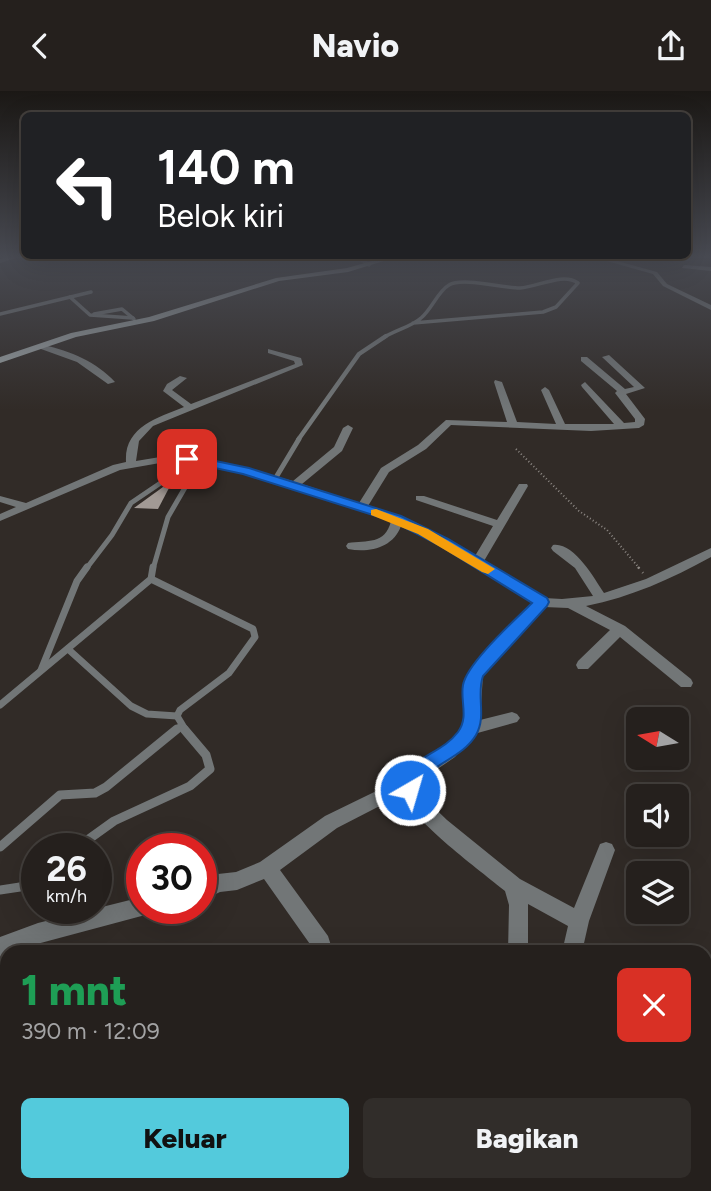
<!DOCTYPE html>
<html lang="id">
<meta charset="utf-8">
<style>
body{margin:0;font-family:Figtree,sans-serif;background:#312d2a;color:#f1f3f6;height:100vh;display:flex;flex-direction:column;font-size:26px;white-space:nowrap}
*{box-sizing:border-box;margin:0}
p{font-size:23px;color:#a3a3a4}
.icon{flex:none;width:38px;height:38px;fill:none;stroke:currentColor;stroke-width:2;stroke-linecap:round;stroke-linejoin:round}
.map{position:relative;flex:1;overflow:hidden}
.panel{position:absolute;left:0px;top:854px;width:712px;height:247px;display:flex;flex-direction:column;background:#25201d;border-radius:21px 21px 0 0;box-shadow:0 7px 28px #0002,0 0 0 2px #423e3b}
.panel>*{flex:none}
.top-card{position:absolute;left:21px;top:21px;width:670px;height:147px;border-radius:10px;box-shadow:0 7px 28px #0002,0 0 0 2px #423e3b;background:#202124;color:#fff;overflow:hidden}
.needle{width:46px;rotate:281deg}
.fabs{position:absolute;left:626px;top:616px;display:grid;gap:14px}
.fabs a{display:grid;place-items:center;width:63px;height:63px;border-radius:10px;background:#25201d;box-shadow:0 7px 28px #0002,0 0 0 2px #423e3b;font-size:35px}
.speed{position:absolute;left:21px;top:742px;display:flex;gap:14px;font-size:35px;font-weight:700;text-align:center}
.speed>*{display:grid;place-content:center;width:91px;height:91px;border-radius:50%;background:#25201d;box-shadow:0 7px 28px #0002,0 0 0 2px #423e3b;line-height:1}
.speed small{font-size:18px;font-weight:400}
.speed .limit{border:10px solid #d22;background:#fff;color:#111}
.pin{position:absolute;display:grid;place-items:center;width:60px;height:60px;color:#fff;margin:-30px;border-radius:14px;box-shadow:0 4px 10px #0006}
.me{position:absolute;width:77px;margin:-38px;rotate:38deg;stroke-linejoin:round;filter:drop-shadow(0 0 5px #0008)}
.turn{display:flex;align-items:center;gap:24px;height:147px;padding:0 21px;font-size:32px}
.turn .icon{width:91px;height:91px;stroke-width:2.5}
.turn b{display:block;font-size:49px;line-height:60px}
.round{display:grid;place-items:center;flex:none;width:74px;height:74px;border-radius:10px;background:#312d2a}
.head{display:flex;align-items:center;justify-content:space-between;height:119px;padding:0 21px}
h1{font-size:42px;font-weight:800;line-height:52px;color:#1e9e55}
.action{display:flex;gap:14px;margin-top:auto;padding:14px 21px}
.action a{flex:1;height:80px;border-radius:10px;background:#53cadc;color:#111;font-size:28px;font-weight:800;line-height:80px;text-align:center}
.action a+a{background:#312d2a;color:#f1f3f6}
header{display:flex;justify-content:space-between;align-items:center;height:91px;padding:0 21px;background:#25201d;font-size:32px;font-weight:800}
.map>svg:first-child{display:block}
</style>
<header><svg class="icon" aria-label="back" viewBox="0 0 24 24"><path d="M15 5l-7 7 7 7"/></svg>Navio<svg class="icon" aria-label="share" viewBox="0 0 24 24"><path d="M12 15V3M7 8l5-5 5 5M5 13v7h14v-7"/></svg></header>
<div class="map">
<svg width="711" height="1100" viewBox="0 0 711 1100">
<rect width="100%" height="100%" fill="#312b27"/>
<polygon fill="#a29a95" points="163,396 169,397 158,418 134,417"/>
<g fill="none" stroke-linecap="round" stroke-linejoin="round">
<polyline stroke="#8f8a86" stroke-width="2" stroke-dasharray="1 2.5" stroke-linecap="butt" points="516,358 579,420 607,439 640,478"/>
<polyline stroke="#8f8a86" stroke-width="2.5" stroke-dasharray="2 5" stroke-linecap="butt" points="638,476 643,482"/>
<g stroke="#727677" stroke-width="3.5">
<polyline points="356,165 369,174"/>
<polyline points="70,206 90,224 133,227"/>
<polyline points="0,223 91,201"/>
<polyline points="94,223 122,218 134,228"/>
<path d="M 383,247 C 395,239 411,236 421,227 C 432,218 438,200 449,194 C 462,186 503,197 520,197 C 538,196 563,181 578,192 L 556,216 L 543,221 L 413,232"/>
</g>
<polyline stroke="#727677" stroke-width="4.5" points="298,349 359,263 386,245"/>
<g stroke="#727677" stroke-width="5">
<polyline points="275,388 299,348"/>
<polyline points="86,478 112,444 131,412 162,391 184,394"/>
<polyline points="153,478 168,426 201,369"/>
</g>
<g stroke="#727677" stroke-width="7">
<polyline points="151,488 253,538 255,546 229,582 180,619 177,625 186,640"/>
<polyline points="68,558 131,615 147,623 177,625"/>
<polyline points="41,579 77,490 87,476"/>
<polyline points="0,614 151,488 153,476"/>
<polyline points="175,640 180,636"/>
</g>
<g stroke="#727677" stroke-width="9">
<polyline points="0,756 60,704 95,702 106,696 177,638"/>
<polyline points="75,758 114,730 190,695 210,678 206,664 184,638"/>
<polyline points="0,799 20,796 37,785"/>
</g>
<g fill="#727677" fill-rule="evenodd">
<polygon points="12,165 22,165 0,172 0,168"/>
<polygon points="589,165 599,165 657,181 667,193 711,214 711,219 663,195 653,183"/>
<polygon points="684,174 711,176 711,180 682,177"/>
<path d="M 44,254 C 70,260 97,271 115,291 L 108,293 L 77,271 L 41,258 L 40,256 Z"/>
<path d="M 268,258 L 301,267 L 303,274 L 153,335 L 139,350 L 136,370 L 160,366 L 201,366 L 293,390 L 334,356 L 343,337 L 348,334 L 353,337 L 342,360 L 302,393 L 359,412 L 381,377 L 418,354 L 446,329 L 507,331 L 494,291 L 495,289 L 502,291 L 517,331 L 556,333 L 541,299 L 545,296 L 549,299 L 565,333 L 614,333 L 582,296 L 581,294 L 585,291 L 624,332 L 635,331 L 635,328 L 615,302 L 617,300 L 581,270 L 581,266 L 587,266 L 625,298 L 634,296 L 602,266 L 609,264 L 645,297 L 626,303 L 645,328 L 644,334 L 639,337 L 591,340 L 451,334 L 426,358 L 389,381 L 368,415 C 406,427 441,444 475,465 L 493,435 L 416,409 L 416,405 L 424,405 L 497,429 L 519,393 L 527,393 L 528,395 L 484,470 L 544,507 L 562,508 L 593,505 L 575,477 L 553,460 L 551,457 L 553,454 C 574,451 594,487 604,502 L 646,488 L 711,457 L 711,466 C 671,488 631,506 586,515 L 625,535 L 691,588 L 693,592 L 691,596 L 681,596 L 620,546 L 588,578 L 578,578 L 576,574 L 578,570 L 610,539 L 568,517 L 544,516 L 483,584 L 480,629 L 512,621 L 517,623 L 520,627 L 517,631 L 474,643 L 455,666 L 417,692 L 420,703 L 447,729 L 520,788 L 574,817 L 600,753 L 606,751 L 612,753 L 615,759 L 589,830 L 582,861 L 562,861 L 568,835 L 528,813 L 528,861 L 508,861 L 509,814 L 505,800 C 481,780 412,730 403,703 L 337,737 L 280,779 L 328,845 L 333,861 L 313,861 L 312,856 L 264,788 L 237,799 L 220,801 L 201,810 L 201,791 L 218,783 L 236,781 L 260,771 L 325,725 L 403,687 L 406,681 L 444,656 L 460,640 L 465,625 L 466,593 L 471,578 L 533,512 L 440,454 L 401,435 C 393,457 369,462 348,458 L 346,455 L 348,452 C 367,449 385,454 391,430 L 271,390 L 201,372 L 160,372 L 120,379 L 0,430 L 0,423 L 16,416 L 0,411 L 0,405 L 26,412 L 113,374 L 126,371 C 124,336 157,327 184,316 L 163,300 L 167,293 L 180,285 L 187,287 L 172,299 L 191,313 L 295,273 L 294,270 L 268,262 Z"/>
<polygon points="142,806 142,817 151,817 149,823 7,861 7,863 0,866 0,846 38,832"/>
<polygon points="7,1031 7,1056 0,1059 0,1034"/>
<polygon points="705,1070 711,1072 711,1100 699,1100 697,1094 705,1094"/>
<polygon points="313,1094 338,1094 336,1100 310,1100"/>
</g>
<polygon fill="#99a0a1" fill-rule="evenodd" points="390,165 400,165 348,181 279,190 154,230 76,246 0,272 0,266 71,242 149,226 276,187 347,177"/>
</g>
<linearGradient id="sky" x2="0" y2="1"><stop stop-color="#1b1815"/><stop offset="0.52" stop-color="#484a52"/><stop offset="1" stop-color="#484a52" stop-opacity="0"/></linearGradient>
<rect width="711" height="319" fill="url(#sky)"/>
<path fill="#1a73e8" stroke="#114b97" stroke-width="2" d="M 187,364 L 249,377 L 401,425 L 448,448 L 547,507 L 549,511 L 547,515 L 483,585 C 476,604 487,625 476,644 C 463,666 434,672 422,690 C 419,693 418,700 416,705 L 410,707 L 403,705 L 400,699 C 406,665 440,665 458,641 C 469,626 460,610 463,594 C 467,572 515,529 532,512 L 439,454 L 392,430 L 243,383 L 182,370 L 182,365 Z"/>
<polygon fill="#f59e0b" points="376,418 428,438 495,478 488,483 482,481 418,443 371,424 371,419"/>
</svg>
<div class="fabs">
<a><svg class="needle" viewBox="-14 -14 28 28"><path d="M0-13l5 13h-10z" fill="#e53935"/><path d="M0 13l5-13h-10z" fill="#a3a3a4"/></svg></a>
<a><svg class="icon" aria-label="sound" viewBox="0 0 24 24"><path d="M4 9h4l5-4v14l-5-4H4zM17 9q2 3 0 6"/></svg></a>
<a><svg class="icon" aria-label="layers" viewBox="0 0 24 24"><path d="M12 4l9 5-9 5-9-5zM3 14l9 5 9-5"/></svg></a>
</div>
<div class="speed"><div>26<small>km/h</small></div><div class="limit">30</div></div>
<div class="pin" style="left:187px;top:368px;background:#d93025"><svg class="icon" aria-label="arrive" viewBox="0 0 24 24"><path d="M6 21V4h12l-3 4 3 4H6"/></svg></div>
<svg class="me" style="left:410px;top:699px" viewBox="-20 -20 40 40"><circle r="17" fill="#1a73e8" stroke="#fff" stroke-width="3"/><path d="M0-11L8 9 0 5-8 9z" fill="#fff"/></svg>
<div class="top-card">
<div class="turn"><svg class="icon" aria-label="left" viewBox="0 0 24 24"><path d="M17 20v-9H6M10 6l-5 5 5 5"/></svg><div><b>140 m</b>Belok kiri</div></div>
</div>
<section class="panel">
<div class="head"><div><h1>1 mnt</h1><p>390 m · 12:09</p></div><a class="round" style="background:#d93025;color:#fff"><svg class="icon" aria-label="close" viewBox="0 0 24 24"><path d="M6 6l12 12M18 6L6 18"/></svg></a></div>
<div class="action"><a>Keluar</a><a>Bagikan</a></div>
</section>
</div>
